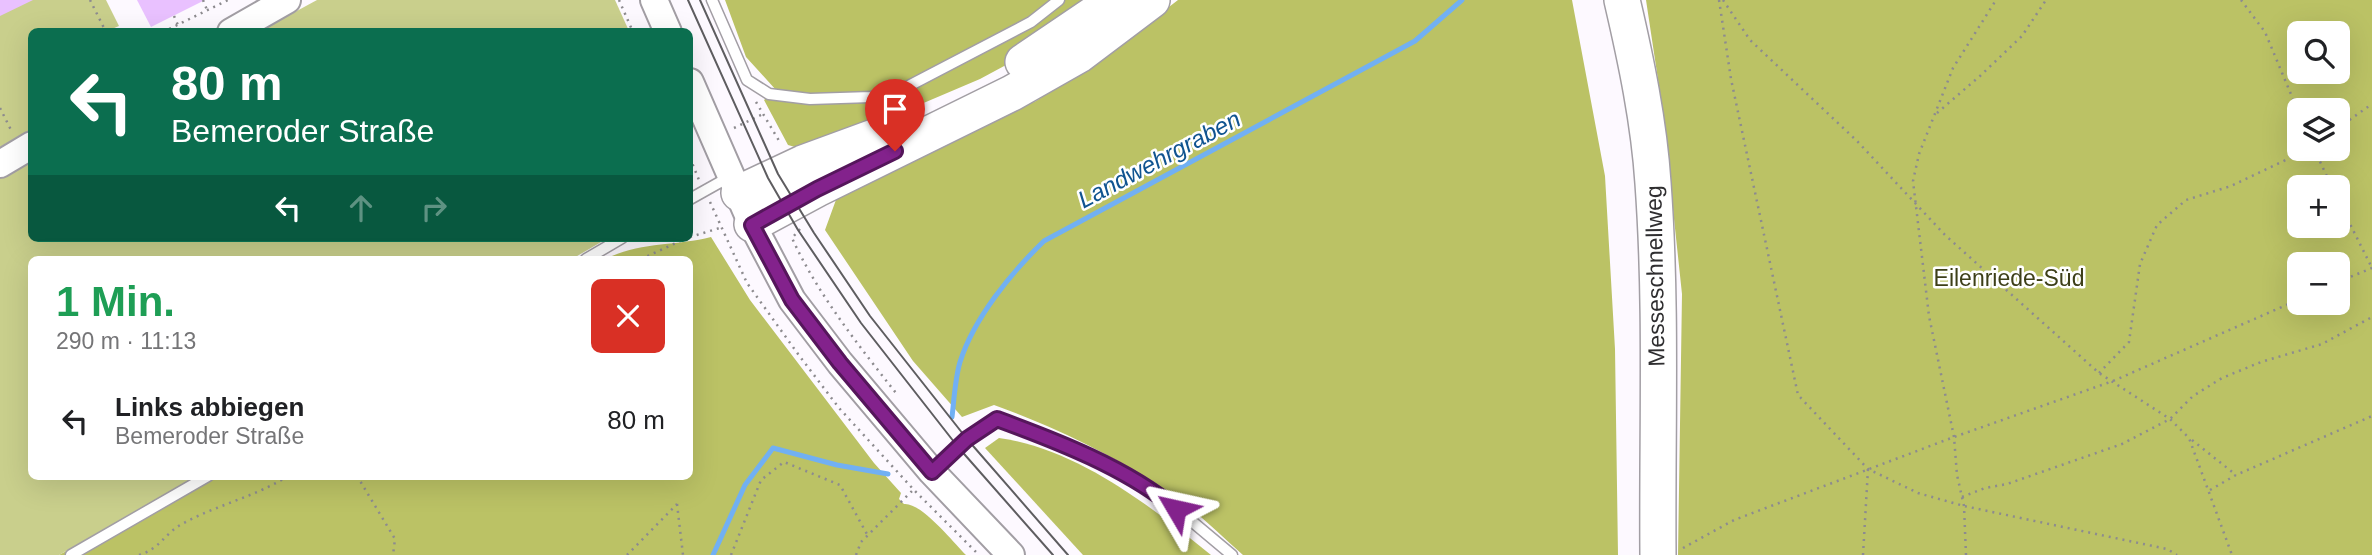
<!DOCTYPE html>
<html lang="de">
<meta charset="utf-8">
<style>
body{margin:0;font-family:Helvetica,sans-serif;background:#f2f2f2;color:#202124;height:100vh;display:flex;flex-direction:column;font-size:26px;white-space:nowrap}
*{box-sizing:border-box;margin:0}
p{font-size:23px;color:#757577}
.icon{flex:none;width:38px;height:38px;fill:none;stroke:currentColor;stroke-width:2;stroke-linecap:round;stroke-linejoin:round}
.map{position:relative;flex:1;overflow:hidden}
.drawer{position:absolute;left:28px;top:256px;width:665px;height:224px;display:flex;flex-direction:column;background:#fff;border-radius:10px;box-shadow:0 7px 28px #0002}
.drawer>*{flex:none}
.top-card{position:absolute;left:28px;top:28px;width:665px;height:214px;border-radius:10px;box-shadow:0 7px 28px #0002;background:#0b6e4f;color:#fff;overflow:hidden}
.controls{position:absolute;left:2287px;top:21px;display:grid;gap:14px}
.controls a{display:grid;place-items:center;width:63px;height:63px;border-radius:10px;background:#fff;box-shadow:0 7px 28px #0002;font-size:35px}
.pin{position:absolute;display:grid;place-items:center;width:60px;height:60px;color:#fff;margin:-72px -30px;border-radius:50% 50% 50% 0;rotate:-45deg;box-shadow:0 0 7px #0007}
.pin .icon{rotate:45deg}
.me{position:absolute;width:77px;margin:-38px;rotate:306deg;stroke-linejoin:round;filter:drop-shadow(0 0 5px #0008)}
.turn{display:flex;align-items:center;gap:24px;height:147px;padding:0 28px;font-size:32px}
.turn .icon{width:91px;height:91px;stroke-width:2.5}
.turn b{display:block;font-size:49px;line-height:60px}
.lanes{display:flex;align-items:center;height:66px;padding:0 28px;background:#0003;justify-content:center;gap:35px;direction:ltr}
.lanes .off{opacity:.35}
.round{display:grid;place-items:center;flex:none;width:74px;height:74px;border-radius:10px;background:#f2f2f2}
.head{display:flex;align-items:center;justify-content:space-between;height:119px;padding:0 28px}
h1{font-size:42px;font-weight:800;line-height:52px;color:#1e9e55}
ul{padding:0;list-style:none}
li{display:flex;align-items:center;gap:21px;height:91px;padding:0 28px}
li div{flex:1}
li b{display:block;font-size:26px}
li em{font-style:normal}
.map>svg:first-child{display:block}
</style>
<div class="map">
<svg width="2372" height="555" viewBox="0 0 2372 555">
<rect width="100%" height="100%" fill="#fdf9ff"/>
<g fill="#c9cf8c">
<polygon points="0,0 106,0 119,26 112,29 113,31 32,32 31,129 0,147"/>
<polygon points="317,0 615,0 629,31 260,31"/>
<polygon points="31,158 32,238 608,238 572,259 32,259 32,476 197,476 59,555 0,555 0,176"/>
</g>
<g fill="#bbc265" fill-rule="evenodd">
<polygon points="725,0 1099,0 1006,65 980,79 893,116 802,149 788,145 764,100 776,90 746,57"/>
<path d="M 1178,0 L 1572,0 L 1605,176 L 1615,349 L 1618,555 L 1243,555 C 1220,535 1198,512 1173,495 C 1115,456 1060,429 994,405 L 962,417 L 913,361 L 825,230 L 837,197 L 919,152 L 1036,101 L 1108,54 Z"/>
<path d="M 1646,0 L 2372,0 L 2372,555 L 1678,555 L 1682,294 L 1662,106 ZM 2300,33 L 2338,33 L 2338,72 L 2300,72 ZM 2300,110 L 2338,110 L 2338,149 L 2300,149 ZM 2300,187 L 2338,187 L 2338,226 L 2300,226 ZM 2300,264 L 2338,264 L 2338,303 L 2300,303 Z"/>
<path d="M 711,237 L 750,300 L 874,463 L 901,493 L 899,499 L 904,504 C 921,502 953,542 966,555 L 59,555 L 205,476 L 690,476 L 690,259 L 606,259 C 637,242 677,246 711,237 Z"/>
<path d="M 999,438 C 1076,448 1152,507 1211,555 L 1083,555 L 985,448 Z"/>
</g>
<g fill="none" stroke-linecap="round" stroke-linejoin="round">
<g stroke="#71b0f3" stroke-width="5">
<path d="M 952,417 C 954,400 955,379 960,362 C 974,318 1011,273 1044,241 L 1415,41 L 1462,0"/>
<polyline points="713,555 745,485 773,448 837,465 888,474"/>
</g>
</g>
<g fill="#e9c1ff">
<polygon points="0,0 33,0 0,16"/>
<polygon points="137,0 205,0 151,27"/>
</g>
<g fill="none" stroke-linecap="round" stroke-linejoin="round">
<defs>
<g id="lane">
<polyline points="712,0 747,80 769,94 810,99 871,97 899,91 1031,22 1059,0"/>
<polyline points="690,199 731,176"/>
<polyline points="586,259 622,238"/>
<polyline points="932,472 967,439 997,420 1062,443 1158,493 1232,555"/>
<polyline points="71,555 208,476"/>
</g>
<g id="secondary">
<polyline points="654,0 668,32"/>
<polyline points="231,32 287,0"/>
<polyline points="690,82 752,224 792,300 840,363 932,472 1011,555"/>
<polyline points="0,164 32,145"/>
</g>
<g id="highway">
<path d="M 1622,0 C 1636,60 1649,122 1653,183 C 1662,306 1657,431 1658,555"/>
<polyline points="1023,62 1110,3"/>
<polyline points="739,193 803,163 893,130"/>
<polyline points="752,224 817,189 1012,93 1079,55 1152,0"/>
</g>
</defs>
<use href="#lane" stroke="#a29ea4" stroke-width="13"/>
<use href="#secondary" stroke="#a29ea4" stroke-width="30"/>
<use href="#highway" stroke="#a29ea4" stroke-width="38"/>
<g stroke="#8d8b8f" stroke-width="2.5" stroke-dasharray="2 5" stroke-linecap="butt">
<polyline points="90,0 106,32"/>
<polyline points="203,0 207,10"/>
<polyline points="619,0 633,32"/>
<polyline points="1719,0 1731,79 1798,395 1868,469 1918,493 1964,506 2167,549 2177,555"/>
<polyline points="1723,0 1750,40 1857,141 1945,235 2099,373 2170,419 2189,438 2232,555"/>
<polyline points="2241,0 2265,32 2300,116"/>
<polyline points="174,16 181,32"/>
<polyline points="163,32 228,0"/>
<polyline points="756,102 781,144"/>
<polyline points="0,108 12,132"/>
<polyline points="1937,113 1980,76 2022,36 2046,0"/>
<polyline points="734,128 763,114"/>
<polyline points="2338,128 2372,104"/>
<polyline points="2314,149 2332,187"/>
<polyline points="690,158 699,180"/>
<polyline points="2338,200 2372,268"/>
<polyline points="710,202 747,283 798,354 839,408 914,490 979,555"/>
<path d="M 800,229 L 792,238 C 817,293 858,345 896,393"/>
<polyline points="690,237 723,227"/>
<polyline points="641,259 687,238"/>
<polyline points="2338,282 2372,268"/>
<polyline points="2099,373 2129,342 2140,264 2157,225 2186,200 2231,186 2309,149"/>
<polyline points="2192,440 2236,475"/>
<polyline points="357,476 395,539 393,555"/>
<polyline points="2210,490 2236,475 2372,416"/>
<polyline points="1962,497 1985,488 2007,484 2122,444 2170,419 2193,396 2222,378 2261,362 2322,344 2372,317"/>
<polyline points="677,504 683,555"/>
<polyline points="1683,548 1734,520 1954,437 2113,381 2300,299"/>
<path d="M 139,555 C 160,549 165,533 182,524 C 216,505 255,497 288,476"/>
<polyline points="627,555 677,504"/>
<polyline points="731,555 761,480 784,462 840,485 868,536"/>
<polyline points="856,555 861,542 913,490"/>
<polyline points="1863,555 1868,469"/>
<polyline points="1966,555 1964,506 1957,475 1954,437 1929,316 1913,181 1919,154 1953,68 1996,0"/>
</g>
<use href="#lane" stroke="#fff" stroke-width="10"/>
<use href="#secondary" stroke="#fff" stroke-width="26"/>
<use href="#highway" stroke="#fff" stroke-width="35"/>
<g stroke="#5e5d60" stroke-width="2">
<polyline points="688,0 768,178 798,230 861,323 958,447 1053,555"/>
<polyline points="700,0 778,174 814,233 870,316 967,439 1068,555"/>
</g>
</g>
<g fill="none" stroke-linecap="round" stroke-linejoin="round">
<defs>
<path id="route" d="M 895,151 L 817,189 L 752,225 L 792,300 L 840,363 L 932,472 L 967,439 L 997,419 C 1057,441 1127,468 1176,509"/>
</defs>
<use href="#route" stroke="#55165b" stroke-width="18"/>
<use href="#route" stroke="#83228c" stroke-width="12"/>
</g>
<g text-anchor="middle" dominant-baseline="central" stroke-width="5" stroke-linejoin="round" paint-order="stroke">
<g font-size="23" fill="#2f2e30" stroke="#fff">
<text transform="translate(1655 276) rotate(-91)">Messeschnellweg</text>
</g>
<g font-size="23" fill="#3d3f18" stroke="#fff">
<text x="2009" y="278">Eilenriede-Süd</text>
</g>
<g font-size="24" font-style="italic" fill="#105490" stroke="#fff">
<text transform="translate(1159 159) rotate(-28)">Landwehrgraben</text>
</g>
</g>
</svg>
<div class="controls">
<a><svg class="icon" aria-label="search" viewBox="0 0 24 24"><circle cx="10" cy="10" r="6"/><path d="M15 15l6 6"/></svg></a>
<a><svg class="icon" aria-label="layers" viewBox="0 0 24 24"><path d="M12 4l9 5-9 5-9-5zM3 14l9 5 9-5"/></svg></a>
<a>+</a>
<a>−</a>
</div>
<div class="pin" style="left:895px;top:151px;background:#d93025"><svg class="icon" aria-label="arrive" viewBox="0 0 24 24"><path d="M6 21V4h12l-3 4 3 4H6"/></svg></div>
<svg class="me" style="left:1176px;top:509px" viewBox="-20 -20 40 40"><path d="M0-17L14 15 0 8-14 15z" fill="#83228c" stroke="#fff" stroke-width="4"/></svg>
<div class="top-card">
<div class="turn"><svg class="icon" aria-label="left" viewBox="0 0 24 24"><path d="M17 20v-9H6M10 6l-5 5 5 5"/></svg><div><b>80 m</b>Bemeroder Straße</div></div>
<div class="lanes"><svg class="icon" aria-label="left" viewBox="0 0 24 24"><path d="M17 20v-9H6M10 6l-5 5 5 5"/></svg><svg class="icon off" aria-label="ahead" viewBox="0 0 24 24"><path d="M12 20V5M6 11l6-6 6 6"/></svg><svg class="icon off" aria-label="right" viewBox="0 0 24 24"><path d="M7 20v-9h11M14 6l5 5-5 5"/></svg></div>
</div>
<section class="drawer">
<div class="head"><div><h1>1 Min.</h1><p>290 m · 11:13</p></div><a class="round" style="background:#d93025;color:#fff"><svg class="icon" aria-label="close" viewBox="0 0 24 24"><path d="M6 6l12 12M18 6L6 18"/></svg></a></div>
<ul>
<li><svg class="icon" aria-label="left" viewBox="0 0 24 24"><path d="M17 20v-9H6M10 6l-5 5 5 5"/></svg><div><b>Links abbiegen</b><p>Bemeroder Straße</p></div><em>80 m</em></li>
</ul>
</section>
</div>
